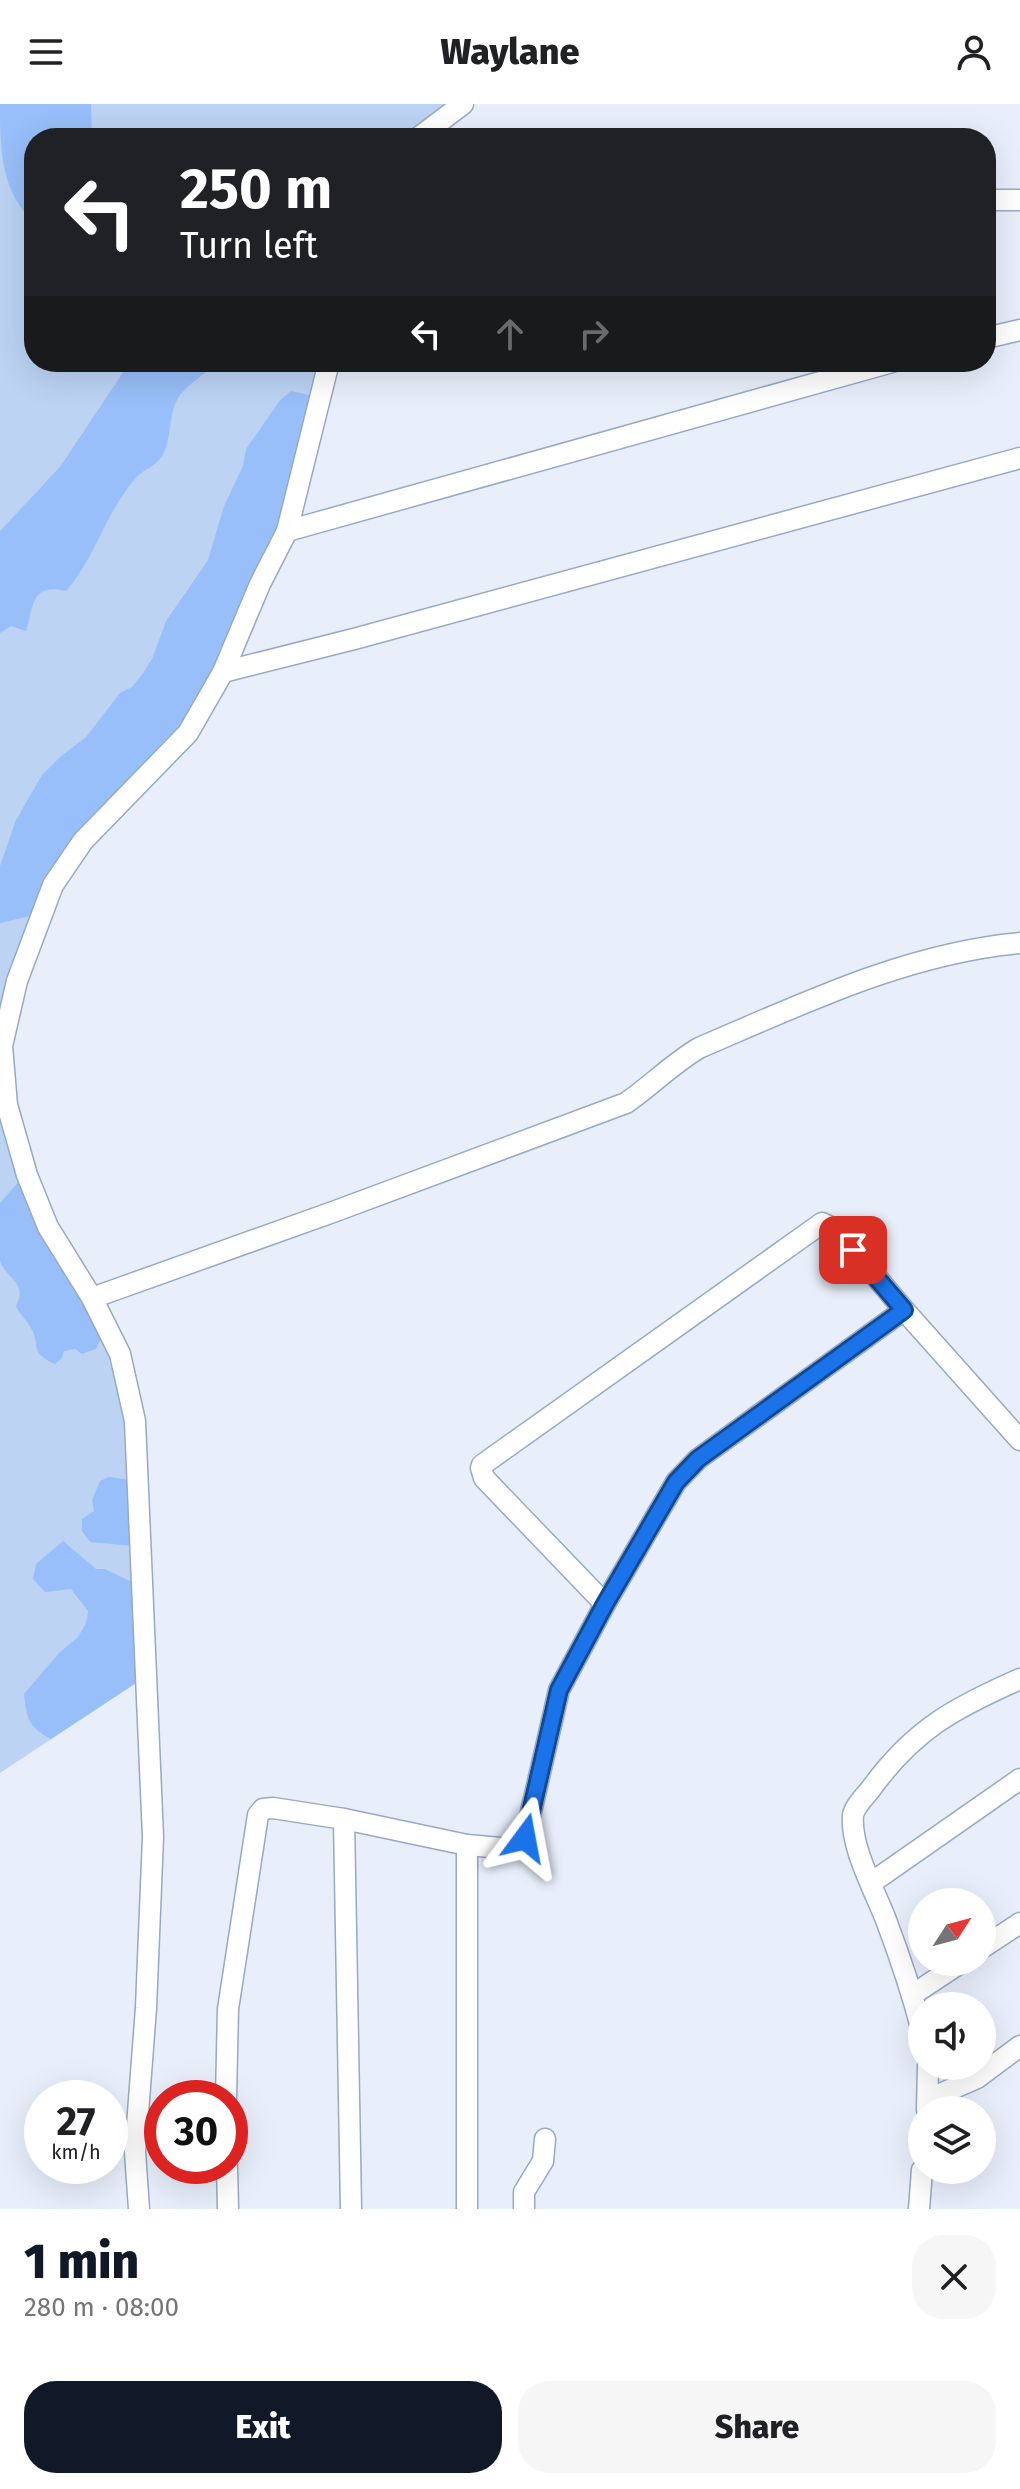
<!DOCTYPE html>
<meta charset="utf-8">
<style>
body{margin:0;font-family:"Fira Sans",sans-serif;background:#f6f6f6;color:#202124;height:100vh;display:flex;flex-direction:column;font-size:30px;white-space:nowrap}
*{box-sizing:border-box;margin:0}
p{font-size:26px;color:#757577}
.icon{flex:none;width:44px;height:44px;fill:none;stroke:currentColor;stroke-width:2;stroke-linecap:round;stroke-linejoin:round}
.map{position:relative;height:2105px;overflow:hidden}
.panel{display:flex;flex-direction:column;background:#fff;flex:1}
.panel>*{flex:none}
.banner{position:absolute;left:24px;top:24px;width:972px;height:244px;border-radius:32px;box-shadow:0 8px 32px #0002;background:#202124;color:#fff;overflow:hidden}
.needle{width:52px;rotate:54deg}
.controls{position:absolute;left:908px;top:1784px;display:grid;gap:16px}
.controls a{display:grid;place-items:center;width:88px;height:88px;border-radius:50%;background:#fff;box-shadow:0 8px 32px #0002;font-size:40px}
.speed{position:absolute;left:24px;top:1976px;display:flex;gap:16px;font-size:40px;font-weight:700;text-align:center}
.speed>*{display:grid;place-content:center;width:104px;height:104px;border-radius:50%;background:#fff;box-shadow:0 8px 32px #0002;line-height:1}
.speed small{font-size:20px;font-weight:400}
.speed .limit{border:12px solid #d22;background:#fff;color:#111}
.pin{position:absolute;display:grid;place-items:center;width:68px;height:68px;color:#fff;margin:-34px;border-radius:16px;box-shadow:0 4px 12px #0006}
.me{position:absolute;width:88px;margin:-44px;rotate:13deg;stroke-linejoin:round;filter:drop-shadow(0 0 6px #0008)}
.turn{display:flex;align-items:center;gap:28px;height:168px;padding:0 24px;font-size:36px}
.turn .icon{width:104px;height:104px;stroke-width:2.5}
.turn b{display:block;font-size:56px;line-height:68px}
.lanes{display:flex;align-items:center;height:76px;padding:0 24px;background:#0003;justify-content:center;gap:40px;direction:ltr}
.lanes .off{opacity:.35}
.round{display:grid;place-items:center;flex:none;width:84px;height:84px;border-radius:32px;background:#f6f6f6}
.summary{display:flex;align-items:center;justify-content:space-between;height:136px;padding:0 24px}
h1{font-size:48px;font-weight:800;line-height:60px;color:#111827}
.action{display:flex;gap:16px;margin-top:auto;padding:16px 24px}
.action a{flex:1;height:92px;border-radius:32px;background:#111827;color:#fff;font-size:32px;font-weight:800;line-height:92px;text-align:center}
.action a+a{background:#f6f6f6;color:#202124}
header{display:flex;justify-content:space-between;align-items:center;height:104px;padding:0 24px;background:#fff;font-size:36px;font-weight:800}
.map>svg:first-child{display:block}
</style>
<header><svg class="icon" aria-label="menu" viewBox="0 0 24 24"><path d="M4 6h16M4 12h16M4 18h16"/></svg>Waylane<svg class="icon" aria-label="person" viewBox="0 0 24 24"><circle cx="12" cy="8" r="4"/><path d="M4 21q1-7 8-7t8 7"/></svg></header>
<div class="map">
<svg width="1020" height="2105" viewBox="0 0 1020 2105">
<rect width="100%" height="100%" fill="#e8effb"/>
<g fill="#bcd3f4">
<polygon points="0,0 452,0 410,34 34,34 34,258 322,258 302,344 78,734 0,917"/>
<polygon points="0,990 114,1252 129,1317 139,1577 0,1669"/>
</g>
<g fill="#98bff9">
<path d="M 0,0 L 91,0 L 92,34 L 34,34 L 34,120 C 28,112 20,103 15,94 C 0,66 0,31 0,0 Z"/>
<path d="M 130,258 L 218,258 C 206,270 185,281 177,296 C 167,314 173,340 159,356 C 153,363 141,367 135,375 C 106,408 95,454 66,487 C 31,479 34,501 26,527 L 11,522 L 0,529 L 0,427 L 60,363 Z"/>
<polygon points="291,287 314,292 282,424 201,597 35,811 0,819 0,762 16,716 42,671 60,653 86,633 120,589 132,583 143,569 152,555 166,517 208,456 224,402 243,362 246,345 280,296"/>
<path d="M 21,1075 L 103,1231 L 96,1245 L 82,1250 L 75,1245 L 64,1247 L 62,1254 L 55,1260 C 27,1247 42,1242 31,1224 C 27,1216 20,1211 16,1202 C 28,1178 7,1176 0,1157 C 0,1145 0,1113 0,1099 Z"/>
<polygon points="109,1373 131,1376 133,1442 90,1438 82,1427 82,1415 94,1407 92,1396 100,1377"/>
<path d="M 63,1437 L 96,1465 L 105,1465 L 134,1479 L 139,1577 L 51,1635 C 28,1622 27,1616 24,1590 L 59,1549 L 78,1533 L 86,1520 L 88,1507 L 71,1485 L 45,1488 L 33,1475 L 36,1460 Z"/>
</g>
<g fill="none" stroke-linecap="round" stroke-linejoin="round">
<defs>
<g id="minor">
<polyline points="418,34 463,0"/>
<polyline points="986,96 1020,96"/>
<polyline points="986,234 1020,226"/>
<polyline points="287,427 892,258"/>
<polyline points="223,568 354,535 1020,354"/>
<path d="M 92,1194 L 333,1108 L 626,999 C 652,981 672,960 699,944 C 802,900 907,849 1020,839"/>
<polyline points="605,1500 484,1374 481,1364 482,1361 822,1119 837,1126 904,1206 1020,1336"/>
<polyline points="344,1715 351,2105"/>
<polyline points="871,1779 1020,1675"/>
<polyline points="982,1844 1020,1819"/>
<polyline points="912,1891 962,1858"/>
<path d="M 922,1927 C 912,1889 900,1853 886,1816 C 875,1787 850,1743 853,1711 C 855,1702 864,1693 870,1686 C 913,1626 954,1604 1020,1575"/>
<polyline points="226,1994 228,1905 258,1711 263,1705 273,1704 344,1715 467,1741 512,1745 520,1742 525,1734 559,1586 605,1500 676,1378 698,1355 904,1206"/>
<polyline points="929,1995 977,1974 1020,1942"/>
<polyline points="927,2006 928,1962"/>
<polyline points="227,2062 228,2105"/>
<polyline points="139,2105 135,2048 146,1904 153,1733 135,1317 120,1250 92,1194 48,1123 27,1071 7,1001 2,942 17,877 53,781 83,737 188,629 223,568 260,480 287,427 329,258"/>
<polyline points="467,2105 467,1741"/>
<polyline points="524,2105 524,2088 543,2057 545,2035"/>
<polyline points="919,2105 922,2066"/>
</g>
</defs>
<use href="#minor" stroke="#97a9c3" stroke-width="23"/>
<use href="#minor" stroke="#fff" stroke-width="20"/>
</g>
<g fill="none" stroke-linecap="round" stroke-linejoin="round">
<defs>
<polyline id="route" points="525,1734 559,1586 605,1500 676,1378 698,1355 904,1206 853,1146"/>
</defs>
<use href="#route" stroke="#114b97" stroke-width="20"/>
<use href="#route" stroke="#1a73e8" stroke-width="14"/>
</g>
</svg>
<div class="controls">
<a><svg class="needle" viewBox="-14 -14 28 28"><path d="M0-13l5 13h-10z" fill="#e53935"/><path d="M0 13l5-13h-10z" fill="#757577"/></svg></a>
<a><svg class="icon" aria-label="sound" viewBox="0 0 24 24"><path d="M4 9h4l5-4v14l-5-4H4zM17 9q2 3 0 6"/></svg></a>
<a><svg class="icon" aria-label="layers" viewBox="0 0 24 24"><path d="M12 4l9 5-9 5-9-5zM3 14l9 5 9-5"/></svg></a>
</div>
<div class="speed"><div>27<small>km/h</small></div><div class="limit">30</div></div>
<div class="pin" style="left:853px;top:1146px;background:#d93025"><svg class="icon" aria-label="arrive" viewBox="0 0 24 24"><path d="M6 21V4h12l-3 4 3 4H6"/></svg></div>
<svg class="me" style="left:525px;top:1734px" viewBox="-20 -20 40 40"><path d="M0-17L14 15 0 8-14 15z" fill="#1a73e8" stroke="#fff" stroke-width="4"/></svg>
<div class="banner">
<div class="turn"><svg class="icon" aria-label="left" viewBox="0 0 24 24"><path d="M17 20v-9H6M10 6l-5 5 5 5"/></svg><div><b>250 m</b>Turn left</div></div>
<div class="lanes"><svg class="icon" aria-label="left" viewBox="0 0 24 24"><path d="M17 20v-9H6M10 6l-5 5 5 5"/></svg><svg class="icon off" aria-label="ahead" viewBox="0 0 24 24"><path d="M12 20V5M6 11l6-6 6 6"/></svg><svg class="icon off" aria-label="right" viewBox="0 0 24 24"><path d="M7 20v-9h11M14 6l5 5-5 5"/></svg></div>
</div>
</div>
<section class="panel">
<div class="summary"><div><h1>1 min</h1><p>280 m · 08:00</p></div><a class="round"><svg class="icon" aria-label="close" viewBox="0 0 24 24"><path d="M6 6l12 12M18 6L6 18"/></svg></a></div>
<div class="action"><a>Exit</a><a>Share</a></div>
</section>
